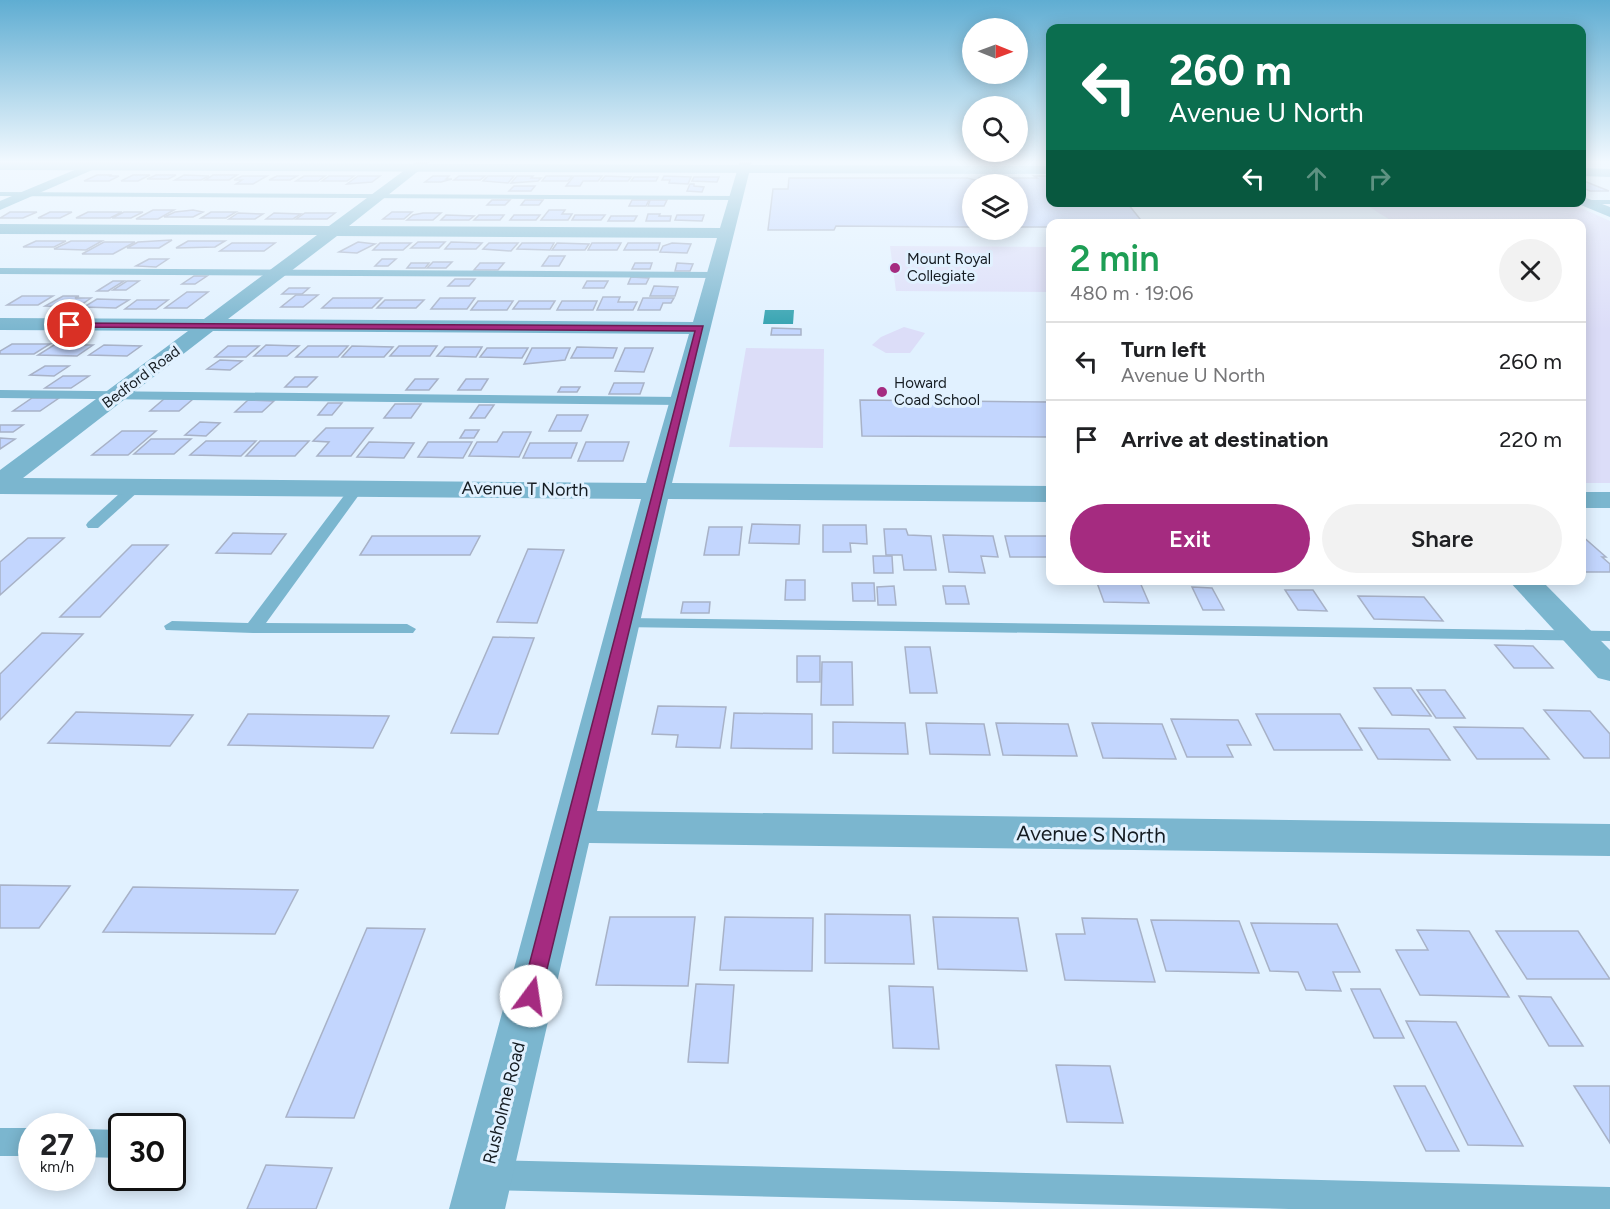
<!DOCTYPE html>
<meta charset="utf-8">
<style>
body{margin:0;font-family:Figtree,sans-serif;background:#f2f2f2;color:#202124;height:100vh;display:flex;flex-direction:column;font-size:22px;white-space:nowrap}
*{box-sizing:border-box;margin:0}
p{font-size:20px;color:#757577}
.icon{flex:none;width:33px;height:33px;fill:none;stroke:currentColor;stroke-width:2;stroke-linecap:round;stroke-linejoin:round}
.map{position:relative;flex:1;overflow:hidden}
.drawer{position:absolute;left:1046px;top:219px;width:540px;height:366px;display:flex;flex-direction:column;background:#fff;border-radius:12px;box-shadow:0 3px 15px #0003}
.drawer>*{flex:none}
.guide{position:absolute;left:1046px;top:24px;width:540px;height:183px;border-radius:12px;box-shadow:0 3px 15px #0003;background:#0b6e4f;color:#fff;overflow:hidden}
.needle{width:39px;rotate:91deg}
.fabs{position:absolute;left:962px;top:18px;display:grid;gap:12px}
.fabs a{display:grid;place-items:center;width:66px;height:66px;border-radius:50%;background:#fff;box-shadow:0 3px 15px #0003;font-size:30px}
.speed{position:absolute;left:18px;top:1113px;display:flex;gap:12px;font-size:30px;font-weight:700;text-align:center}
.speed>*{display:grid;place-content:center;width:78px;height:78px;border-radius:50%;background:#fff;box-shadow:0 3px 15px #0003;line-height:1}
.speed small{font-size:15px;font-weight:400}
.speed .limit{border:3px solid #111;border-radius:9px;background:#fff;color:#111}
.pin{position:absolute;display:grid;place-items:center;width:51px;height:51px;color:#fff;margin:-26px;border:3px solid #fff;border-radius:50%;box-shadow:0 2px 6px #0007}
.me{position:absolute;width:66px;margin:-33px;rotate:14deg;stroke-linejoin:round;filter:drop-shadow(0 0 4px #0008)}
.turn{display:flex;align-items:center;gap:21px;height:126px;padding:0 24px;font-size:27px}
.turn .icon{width:78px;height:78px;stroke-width:2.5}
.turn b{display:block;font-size:42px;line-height:51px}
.lanes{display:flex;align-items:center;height:57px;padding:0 24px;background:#0003;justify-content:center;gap:30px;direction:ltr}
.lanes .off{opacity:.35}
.round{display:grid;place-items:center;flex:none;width:63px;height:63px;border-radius:32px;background:#f2f2f2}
.overview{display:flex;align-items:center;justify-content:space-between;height:102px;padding:0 24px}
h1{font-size:36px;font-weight:600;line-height:45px;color:#1e9e55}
.cta{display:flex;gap:12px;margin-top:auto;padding:12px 24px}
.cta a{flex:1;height:69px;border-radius:36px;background:#a52b80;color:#fff;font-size:24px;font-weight:600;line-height:69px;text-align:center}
.cta a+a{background:#f2f2f2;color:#202124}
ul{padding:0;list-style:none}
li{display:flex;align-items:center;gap:18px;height:78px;padding:0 24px;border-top:2px solid #e0e0e0}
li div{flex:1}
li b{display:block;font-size:22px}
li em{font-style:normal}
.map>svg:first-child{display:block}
</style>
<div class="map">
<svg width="1610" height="1209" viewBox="0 0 1610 1209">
<rect width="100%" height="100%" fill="#e1f1ff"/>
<g fill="#dcddf8">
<polygon points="1363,203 1570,203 1610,221 1610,483 1581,483 1581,224 1395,223"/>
<polygon points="890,246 1050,247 1050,292 896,291"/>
<polygon points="904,327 925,333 910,353 886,353 872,345 881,337"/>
<polygon points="746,348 824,349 823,448 729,447"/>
</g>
<polygon fill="#33a2b0" points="765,310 794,310 793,324 763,324"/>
<g fill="#c3d6fe" stroke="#a8b2c7" stroke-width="1.5">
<polygon points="97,175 112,175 109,176 119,176 109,181 84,181"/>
<polygon points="133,175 150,175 138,181 121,181"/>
<polygon points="156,175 176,175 168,179 147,179"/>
<polygon points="184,175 209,176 201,180 175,180"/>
<polygon points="213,175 237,175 229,180 205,180"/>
<polygon points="242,176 267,176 253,184 236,184 242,180 234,180"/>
<polygon points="277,176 297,176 290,180 269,180"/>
<polygon points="304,176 325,176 318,181 296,181"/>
<polygon points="329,176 354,176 347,181 322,181"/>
<polygon points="358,176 380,176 372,182 347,184"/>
<polygon points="433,176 449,176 446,179 452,179 441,182 425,182"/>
<polygon points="459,176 485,176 480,180 454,180"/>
<polygon points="488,176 514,176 508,183 483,181"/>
<polygon points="517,176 533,176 531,178 541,178 538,181 511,183"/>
<polygon points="546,176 572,176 568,181 542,181"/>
<polygon points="574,176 602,176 598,181 583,181 580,186 566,186"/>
<polygon points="605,176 631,177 628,181 601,181"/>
<polygon points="664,176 691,177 688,184 669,183 670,180 662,180"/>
<polygon points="1034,176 1048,176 1050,178 1050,202 1172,204 1128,204 1144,224 1050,224 1050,227 1017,227 1017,184 972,184 972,227 836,226 834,230 768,230 773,189 788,189 789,178 967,178 980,181 979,178 1037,178"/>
<polygon points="634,177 658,177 656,181 631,181"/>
<polygon points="694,177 719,177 717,182 692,181"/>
<polygon points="1581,181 1584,181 1609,191 1590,191 1581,187"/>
<polygon points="690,184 694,184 694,186 704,187 702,192 687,191"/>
<polygon points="514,186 535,186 531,191 509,191"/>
<polygon points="492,200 510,200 505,205 487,205"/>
<polygon points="525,200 543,200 539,205 521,205"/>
<polygon points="632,200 649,200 646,206 629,206"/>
<polygon points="650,200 667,200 664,206 648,206"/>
<polygon points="1250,202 1252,204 1170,202"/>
<polygon points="153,210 174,210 158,219 136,219"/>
<polygon points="193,210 203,212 193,217 164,217 175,212"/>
<polygon points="549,210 565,210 562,214 572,214 568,220 541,220"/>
<polygon points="10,212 37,212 23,218 0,218"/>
<polygon points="50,212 72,212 60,218 38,218"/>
<polygon points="88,212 122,212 110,218 76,218"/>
<polygon points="124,212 143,212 131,218 112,218"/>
<polygon points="211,212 236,212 226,218 201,218"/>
<polygon points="392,212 412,212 404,219 383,219"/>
<polygon points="238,213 263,214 255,219 229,219"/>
<polygon points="274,213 301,214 293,219 266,219"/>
<polygon points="305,213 335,213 327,219 296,219"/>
<polygon points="423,213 441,213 433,220 407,220 413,215"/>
<polygon points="648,214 660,214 659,216 671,216 670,221 646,221"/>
<polygon points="446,215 474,216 469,220 441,220"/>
<polygon points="479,215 504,215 500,220 474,220"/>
<polygon points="514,215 540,215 536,220 510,220"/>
<polygon points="575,215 605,215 601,220 572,220"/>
<polygon points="677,215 704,215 702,221 675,220"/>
<polygon points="611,216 637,216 634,221 608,221"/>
<polygon points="172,240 159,248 127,248 138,242"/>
<polygon points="36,241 66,241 54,247 23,247"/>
<polygon points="71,241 102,241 86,250 54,249"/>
<polygon points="188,241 225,241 215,247 176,248"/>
<polygon points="104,242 135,242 113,254 82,254"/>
<polygon points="358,242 375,244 357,253 339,252"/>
<polygon points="418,242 445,242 439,248 411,248"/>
<polygon points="451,242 482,243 476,249 445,249"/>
<polygon points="232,243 275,243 264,251 220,251"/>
<polygon points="380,243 411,243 403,250 373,250"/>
<polygon points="489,243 518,243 511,251 483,249"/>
<polygon points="522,243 554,243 550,250 517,249"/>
<polygon points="557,243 589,244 585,250 552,250"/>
<polygon points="592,243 621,243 617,250 588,250"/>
<polygon points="628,243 660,243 658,250 624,250"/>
<polygon points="672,243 691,244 687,253 660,252 663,246"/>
<polygon points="549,256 565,256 559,266 542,266"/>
<polygon points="149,259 168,259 156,267 136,266"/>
<polygon points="382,259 396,259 388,266 375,266"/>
<polygon points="433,262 452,262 446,268 427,268"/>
<polygon points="411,263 429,263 425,268 407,268"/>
<polygon points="480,263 504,263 498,270 474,270"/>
<polygon points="635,263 652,263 650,269 632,269"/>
<polygon points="677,263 693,264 690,271 675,271"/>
<polygon points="194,276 207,276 195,284 182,284"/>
<polygon points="631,277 649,278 646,284 628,284"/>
<polygon points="455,279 475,279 469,286 448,286"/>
<polygon points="113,281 124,281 108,291 97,291"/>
<polygon points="127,281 139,281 126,290 113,290"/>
<polygon points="587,281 608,281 604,288 583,288"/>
<polygon points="654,286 678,287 675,296 650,296"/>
<polygon points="289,288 309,288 302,294 282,294"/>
<polygon points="187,292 208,292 187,308 165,308"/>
<polygon points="296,295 318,295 303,307 281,307"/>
<polygon points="22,296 53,296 38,305 7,305"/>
<polygon points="63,296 79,296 75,298 91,298 78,307 45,306"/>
<polygon points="603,297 620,297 618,302 637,302 633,310 597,310"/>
<polygon points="333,298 382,298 372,308 322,308"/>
<polygon points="440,298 475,298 467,309 431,309"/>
<polygon points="643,298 674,298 671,303 663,303 660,310 638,310"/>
<polygon points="97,299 129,300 116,308 84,307"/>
<polygon points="137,300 168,300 156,309 125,309"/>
<polygon points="385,300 424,300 416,308 377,308"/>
<polygon points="478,301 513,301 507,310 471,310"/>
<polygon points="519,301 555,301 550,309 513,309"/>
<polygon points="562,301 597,301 593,310 557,310"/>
<polygon points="772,328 801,329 801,335 771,335"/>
<polygon points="12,344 50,344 34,354 0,354 0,351"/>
<polygon points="54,345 93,345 77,356 38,355"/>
<polygon points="104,345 141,346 127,356 89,355"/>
<polygon points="266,345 299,346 287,356 254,356"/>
<polygon points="228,346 259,346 246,357 215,357"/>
<polygon points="308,346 348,346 338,357 296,357"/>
<polygon points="352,346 393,347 384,357 342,357"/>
<polygon points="399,346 437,346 430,356 390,356"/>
<polygon points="445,347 482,347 476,357 437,356"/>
<polygon points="577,347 617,348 613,358 571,358"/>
<polygon points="487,348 528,348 522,358 480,357"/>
<polygon points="532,348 570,348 565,360 524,364"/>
<polygon points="625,348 653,348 644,372 615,371"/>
<polygon points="220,360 242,361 230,370 207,369"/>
<polygon points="45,366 69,366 54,376 30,375"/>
<polygon points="63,376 89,376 71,388 45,388"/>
<polygon points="295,377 317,377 307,387 285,387"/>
<polygon points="415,379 438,379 429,390 406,390"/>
<polygon points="466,379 488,379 481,390 458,390"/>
<polygon points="614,383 644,383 640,394 609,394"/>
<polygon points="561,387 580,387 577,392 558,392"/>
<polygon points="32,398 59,398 40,411 13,411"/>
<polygon points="164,399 193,399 179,411 150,411"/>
<polygon points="248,400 274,401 262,412 235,412"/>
<polygon points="860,400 1050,402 1050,437 862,436"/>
<polygon points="328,403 342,403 332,415 318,415"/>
<polygon points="395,404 421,404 411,418 384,418"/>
<polygon points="479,405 494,405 485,418 470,418"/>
<polygon points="557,415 588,415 581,431 549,431"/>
<polygon points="200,422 220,423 206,436 185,435"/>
<polygon points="0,425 23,425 13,432 0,432"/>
<polygon points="326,428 373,428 351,456 317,456 329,442 313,441"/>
<polygon points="465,430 479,430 474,438 460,438"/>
<polygon points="122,431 156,431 128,455 92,455"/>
<polygon points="503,432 531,432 519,457 469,456 477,442 497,442"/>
<polygon points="0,438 15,439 0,449"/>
<polygon points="151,439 191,439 174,454 134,454"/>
<polygon points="206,441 256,441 241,456 190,455"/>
<polygon points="260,441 309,441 295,456 246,456"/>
<polygon points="369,442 414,443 404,458 357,457"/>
<polygon points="428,442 472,442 463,458 418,457"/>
<polygon points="586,442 629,442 623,461 578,461"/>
<polygon points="530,443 577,443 571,458 523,458"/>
<polygon points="752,524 800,525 799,544 749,543"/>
<polygon points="823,525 866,525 867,544 850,543 851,552 823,552"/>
<polygon points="709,527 742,527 739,555 704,555"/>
<polygon points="884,529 906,529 908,535 931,536 936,570 904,570 902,555 886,555"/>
<polygon points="233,533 286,534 271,554 216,553"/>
<polygon points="943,535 993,536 998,557 981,556 985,573 949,572"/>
<polygon points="1581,535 1606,557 1602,557 1610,564 1610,572 1584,572 1581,569"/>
<polygon points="372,536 480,536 470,555 360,555"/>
<polygon points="1005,536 1050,536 1050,557 1010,557"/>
<polygon points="28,538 64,538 0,595 0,562"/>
<polygon points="132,545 168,545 100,617 60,617"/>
<polygon points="528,549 564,550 537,623 497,622"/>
<polygon points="873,556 892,556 893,573 874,573"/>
<polygon points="786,580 805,580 805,600 785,600"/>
<polygon points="1096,580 1139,580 1149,603 1104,602"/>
<polygon points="1418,580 1453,580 1456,584 1421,584"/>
<polygon points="852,583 874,583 875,601 853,601"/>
<polygon points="894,586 896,605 878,605 877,587"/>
<polygon points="943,586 965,586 969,604 946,604"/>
<polygon points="1192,587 1212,588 1224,610 1203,610"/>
<polygon points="1285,590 1313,590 1327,611 1298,610"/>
<polygon points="1358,596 1424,597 1443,621 1374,619"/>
<polygon points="683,602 710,602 709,613 681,613"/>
<polygon points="42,633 83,634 0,720 0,674"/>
<polygon points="493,637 534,638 498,734 451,733"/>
<polygon points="1495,645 1533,646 1553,668 1514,668"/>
<polygon points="905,647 930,647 937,693 910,693"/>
<rect x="797" y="656" width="23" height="26"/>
<polygon points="822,662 852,662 853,705 821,705"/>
<polygon points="1374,688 1411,688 1431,716 1392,715"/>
<polygon points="1417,690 1445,690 1465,718 1436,718"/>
<polygon points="658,706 726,707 720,748 676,747 678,735 652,734"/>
<polygon points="1544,710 1590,711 1610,734 1610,758 1584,758"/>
<polygon points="76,712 193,715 170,746 48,743"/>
<polygon points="734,713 812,714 812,749 731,748"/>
<polygon points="248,714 389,716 373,748 228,745"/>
<polygon points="1256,714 1340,714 1362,750 1274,750"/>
<polygon points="1171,719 1238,720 1251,745 1227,745 1233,757 1187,757"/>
<polygon points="833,722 905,723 908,754 833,753"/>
<polygon points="926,723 984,724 990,755 930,754"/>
<polygon points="996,723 1068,724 1077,756 1003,755"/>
<polygon points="1092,723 1162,724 1176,759 1103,758"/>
<polygon points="1454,727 1523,728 1549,759 1477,759"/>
<polygon points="1359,728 1429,729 1450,760 1378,759"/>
<polygon points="0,885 70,886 39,928 0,928"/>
<polygon points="133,887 298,890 275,934 103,932"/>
<polygon points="825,914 910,915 914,964 825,963"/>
<polygon points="610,917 695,917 688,986 596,985"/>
<polygon points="725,917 813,918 812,971 720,970"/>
<polygon points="933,917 1018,918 1027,971 938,969"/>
<polygon points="1082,918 1137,919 1155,982 1065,980 1056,934 1085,934"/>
<polygon points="1151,920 1239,921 1259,973 1166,971"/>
<polygon points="1251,923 1337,924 1360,972 1333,972 1341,991 1306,990 1298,972 1270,971"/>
<polygon points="367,928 425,929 354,1118 286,1117"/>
<polygon points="1417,930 1469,931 1509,997 1420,995 1396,950 1428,950"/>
<polygon points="1496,931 1578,931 1610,979 1527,979"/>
<polygon points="696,984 734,985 728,1063 688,1062"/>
<polygon points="889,986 933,987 939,1049 893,1048"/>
<polygon points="1351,989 1380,989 1404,1038 1374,1038"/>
<polygon points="1519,996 1551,997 1583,1046 1549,1046"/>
<polygon points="1406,1021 1456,1022 1523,1146 1468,1145"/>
<polygon points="1056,1065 1110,1066 1123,1123 1067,1122"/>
<polygon points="1394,1086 1425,1086 1459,1151 1426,1151"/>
<polygon points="1574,1086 1610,1086 1610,1143"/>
<polygon points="266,1165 332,1168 316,1209 247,1209"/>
</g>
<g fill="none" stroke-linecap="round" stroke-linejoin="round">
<g fill="#7bb6cf" fill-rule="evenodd">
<polygon points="12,161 11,162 0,166 0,162"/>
<polygon points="0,192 735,196 739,198 735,200 0,196"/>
<polygon points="1586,200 1610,200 1610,204 1583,204"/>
<polygon points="0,268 715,272 720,275 715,278 0,274"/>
<polygon points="0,390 680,397 686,401 680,405 0,398"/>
<polygon points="135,483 140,484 140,490 98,528 88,528 86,525 88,522 130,484"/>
<polygon points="357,484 364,488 266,623 407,624 416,629 413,633 253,633 166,630 164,626 172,621 248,623 352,485"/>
<polygon points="625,618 1610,631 1610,641 619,627 617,623"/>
<rect x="0" y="1128" width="32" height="28"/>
<polygon points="82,1129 122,1130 122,1158 82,1157"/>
<polygon points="492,1160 1610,1187 1610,1209 1289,1209 492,1190 482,1185 477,1175 482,1165"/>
</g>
<g fill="#7bb6cf" fill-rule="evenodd">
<polygon points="96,161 113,161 0,210 0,201"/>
<path d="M 417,161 L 431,161 L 349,226 L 720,228 L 740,161 L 752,161 L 672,483 L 1050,486 L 1050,502 L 668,499 L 597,811 L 1610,824 L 1610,856 L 589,843 L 505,1209 L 449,1209 L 641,499 L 0,494 L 0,470 L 188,331 L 0,330 L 0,318 L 204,319 L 317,235 L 0,234 L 0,224 L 329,226 ZM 337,236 L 717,238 L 693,322 L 228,319 ZM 213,331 L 689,334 L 646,483 L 23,478 Z"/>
<polygon points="1581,196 1610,207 1610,217 1576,203 1581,202"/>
<rect x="1581" y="492" width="29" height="16"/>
<polygon points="1508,580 1541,580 1610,650 1610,681 1598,678"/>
</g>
<g fill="#7bb6cf" fill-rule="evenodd">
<polygon points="0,162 1050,166 1050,174 0,170"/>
<polygon points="1581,168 1610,169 1610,177 1581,176"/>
</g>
</g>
<linearGradient id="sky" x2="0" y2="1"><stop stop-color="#5fadd2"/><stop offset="0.49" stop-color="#f2f9ff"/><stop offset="1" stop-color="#f2f9ff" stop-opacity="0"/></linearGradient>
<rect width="1610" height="330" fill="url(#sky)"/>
<polygon fill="#a52b80" stroke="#6b1c53" stroke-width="1.5" points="67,323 703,326 539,1002 531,1005 524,1002 521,996 695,331 70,327"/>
<g fill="#a52b80" stroke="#e1f1ff" stroke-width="2">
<circle cx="895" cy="268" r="6"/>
<circle cx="882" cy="392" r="6"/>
</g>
<g text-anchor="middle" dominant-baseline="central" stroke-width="6" stroke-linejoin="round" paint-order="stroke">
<g font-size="15" fill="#151c22" stroke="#e1f1ff" text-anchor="start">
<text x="907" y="259">Mount Royal<tspan x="907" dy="17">Collegiate</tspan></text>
<text x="894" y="383">Howard<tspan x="894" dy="17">Coad School</tspan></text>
</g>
<g font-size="15" fill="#151c22" stroke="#e1f1ff">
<text transform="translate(141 377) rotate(-37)">Bedford Road</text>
</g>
<g font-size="18" fill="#151c22" stroke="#e1f1ff">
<text transform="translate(525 489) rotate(1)">Avenue T North</text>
<text transform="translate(504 1103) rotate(-76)">Rusholme Road</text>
</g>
<g font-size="21" fill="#151c22" stroke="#e1f1ff">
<text transform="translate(1091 834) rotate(1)">Avenue S North</text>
</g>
</g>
</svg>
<div class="fabs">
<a><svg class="needle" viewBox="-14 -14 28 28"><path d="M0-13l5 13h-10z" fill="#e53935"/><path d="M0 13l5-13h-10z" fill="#757577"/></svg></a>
<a><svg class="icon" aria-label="search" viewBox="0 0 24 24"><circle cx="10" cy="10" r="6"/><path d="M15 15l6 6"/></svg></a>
<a><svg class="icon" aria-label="layers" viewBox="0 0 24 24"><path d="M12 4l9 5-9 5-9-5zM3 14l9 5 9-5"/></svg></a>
</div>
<div class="speed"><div>27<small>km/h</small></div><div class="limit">30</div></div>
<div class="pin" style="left:70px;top:325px;background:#d93025"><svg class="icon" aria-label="arrive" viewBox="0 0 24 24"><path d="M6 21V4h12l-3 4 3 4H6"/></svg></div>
<svg class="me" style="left:531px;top:996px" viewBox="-20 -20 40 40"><circle r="19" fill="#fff"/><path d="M0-13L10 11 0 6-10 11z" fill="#a52b80"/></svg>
<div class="guide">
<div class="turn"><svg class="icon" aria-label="left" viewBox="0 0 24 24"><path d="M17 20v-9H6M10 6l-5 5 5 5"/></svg><div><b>260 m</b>Avenue U North</div></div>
<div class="lanes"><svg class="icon" aria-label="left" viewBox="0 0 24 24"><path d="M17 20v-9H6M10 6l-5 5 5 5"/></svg><svg class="icon off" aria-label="ahead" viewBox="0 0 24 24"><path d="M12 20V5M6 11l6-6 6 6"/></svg><svg class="icon off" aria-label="right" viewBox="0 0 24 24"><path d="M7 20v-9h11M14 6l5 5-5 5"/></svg></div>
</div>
<section class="drawer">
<div class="overview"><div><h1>2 min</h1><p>480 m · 19:06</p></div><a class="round"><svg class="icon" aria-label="close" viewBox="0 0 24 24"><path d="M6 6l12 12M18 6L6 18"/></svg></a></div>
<ul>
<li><svg class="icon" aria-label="left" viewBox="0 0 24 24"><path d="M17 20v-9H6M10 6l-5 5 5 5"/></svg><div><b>Turn left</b><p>Avenue U North</p></div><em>260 m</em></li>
<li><svg class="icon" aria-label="arrive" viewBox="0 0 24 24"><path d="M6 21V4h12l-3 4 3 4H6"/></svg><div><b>Arrive at destination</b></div><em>220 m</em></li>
</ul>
<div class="cta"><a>Exit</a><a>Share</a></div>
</section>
</div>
